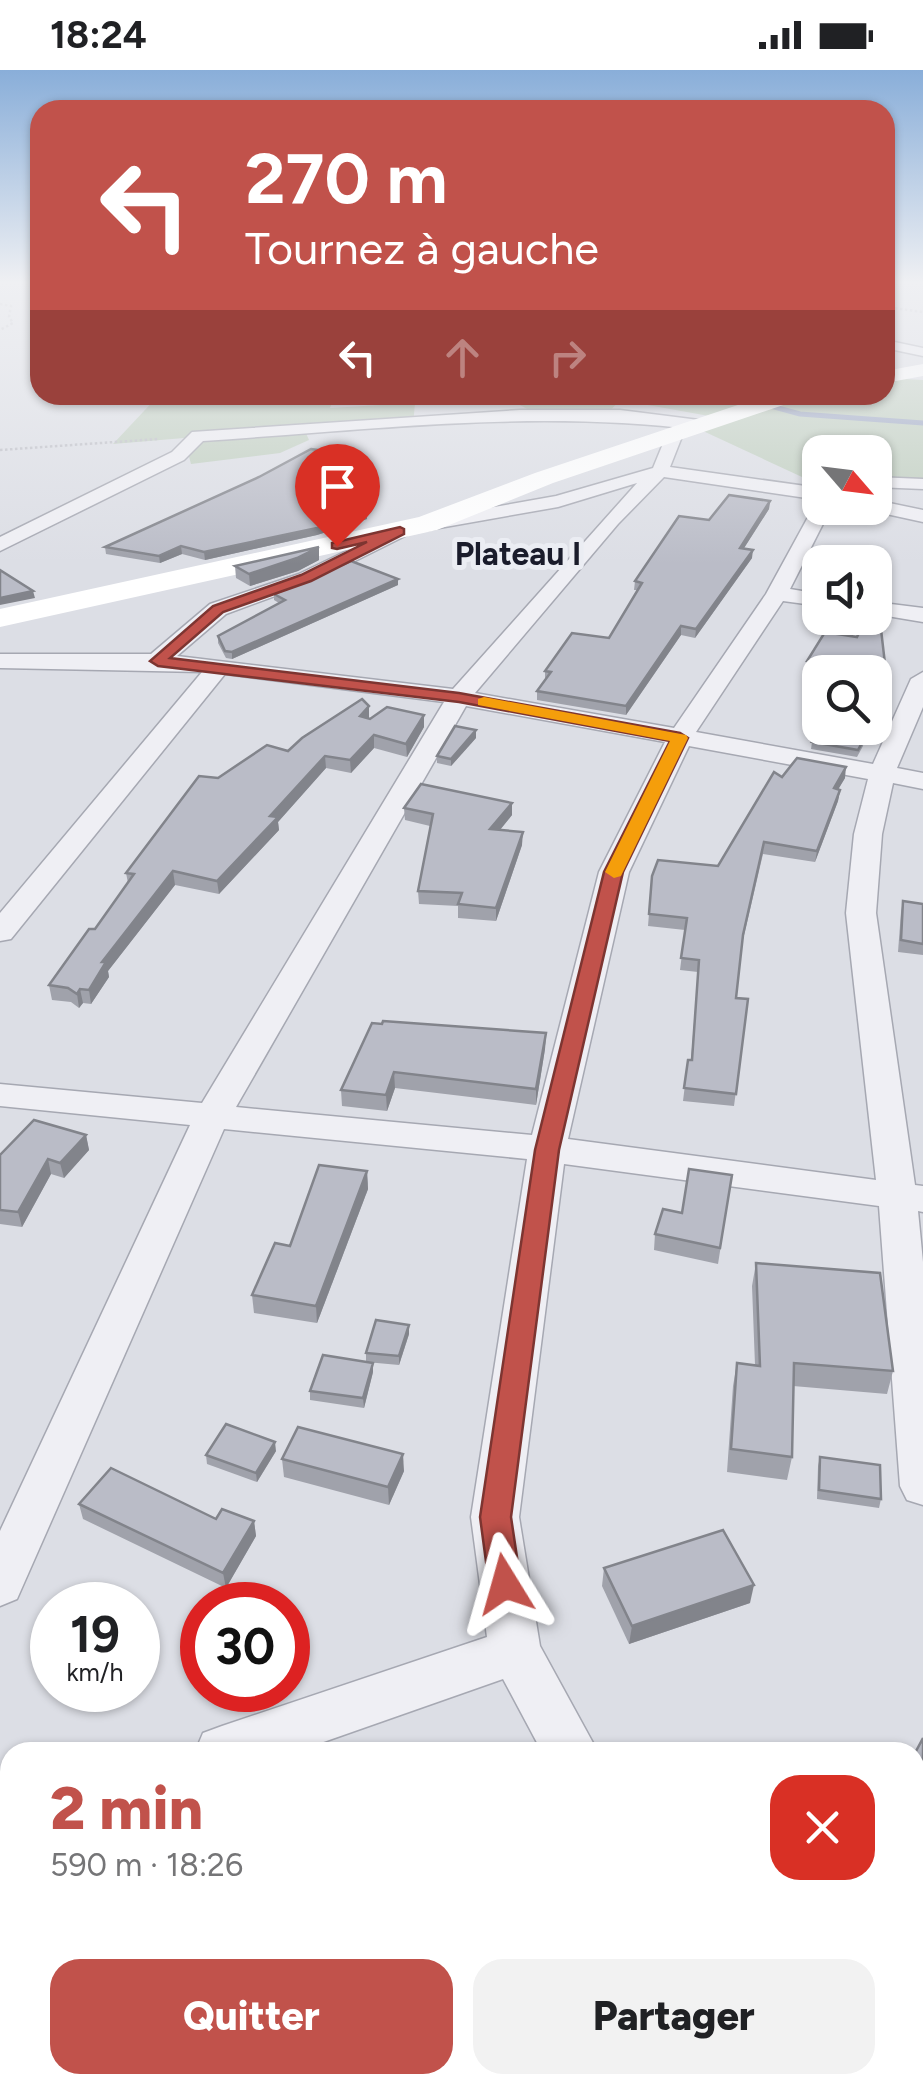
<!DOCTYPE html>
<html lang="fr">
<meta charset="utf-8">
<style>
body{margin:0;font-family:Figtree,sans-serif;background:#f2f2f2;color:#202124;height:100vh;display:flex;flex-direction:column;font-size:38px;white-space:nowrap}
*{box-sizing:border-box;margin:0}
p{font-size:32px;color:#757577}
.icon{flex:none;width:55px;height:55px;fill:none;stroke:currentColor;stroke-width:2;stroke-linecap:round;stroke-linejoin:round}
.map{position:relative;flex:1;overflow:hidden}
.details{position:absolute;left:0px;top:1672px;width:925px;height:352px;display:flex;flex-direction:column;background:#fff;border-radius:30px 30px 0 0;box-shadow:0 2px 8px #0004}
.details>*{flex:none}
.guide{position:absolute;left:30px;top:30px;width:865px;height:305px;border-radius:30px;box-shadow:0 2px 8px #0004;background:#c1524b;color:#fff;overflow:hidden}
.needle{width:65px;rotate:118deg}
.controls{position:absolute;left:802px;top:365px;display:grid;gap:20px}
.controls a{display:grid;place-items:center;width:90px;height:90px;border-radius:20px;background:#fff;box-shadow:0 2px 8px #0004;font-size:50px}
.speed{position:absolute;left:30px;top:1512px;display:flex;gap:20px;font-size:50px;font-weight:700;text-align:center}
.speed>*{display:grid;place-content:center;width:130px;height:130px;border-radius:50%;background:#fff;box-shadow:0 2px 8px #0004;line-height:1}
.speed small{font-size:25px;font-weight:400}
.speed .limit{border:15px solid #d22;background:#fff;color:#111}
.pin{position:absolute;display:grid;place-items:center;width:85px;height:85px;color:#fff;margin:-102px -42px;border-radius:50% 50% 50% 0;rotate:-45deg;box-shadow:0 0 10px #0007}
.pin .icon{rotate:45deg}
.me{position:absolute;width:110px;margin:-55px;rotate:352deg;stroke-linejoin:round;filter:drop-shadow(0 0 8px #0008)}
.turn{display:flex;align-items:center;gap:35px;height:210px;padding:0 50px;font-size:45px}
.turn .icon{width:130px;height:130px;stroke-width:2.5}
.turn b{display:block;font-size:70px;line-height:85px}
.lanes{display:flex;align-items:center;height:95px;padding:0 50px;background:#0003;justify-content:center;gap:50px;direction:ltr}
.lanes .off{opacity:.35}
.round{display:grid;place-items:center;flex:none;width:105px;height:105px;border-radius:30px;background:#f2f2f2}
.overview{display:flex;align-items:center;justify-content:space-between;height:170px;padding:0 50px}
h1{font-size:60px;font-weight:800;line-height:75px;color:#c1524b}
.primary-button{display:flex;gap:20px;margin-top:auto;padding:20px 50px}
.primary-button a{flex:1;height:115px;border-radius:30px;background:#c1524b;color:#fff;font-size:40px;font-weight:800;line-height:115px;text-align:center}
.primary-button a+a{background:#f2f2f2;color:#202124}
.status{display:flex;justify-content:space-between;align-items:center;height:70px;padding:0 50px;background:#fff;direction:ltr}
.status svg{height:28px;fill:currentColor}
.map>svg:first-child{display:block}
</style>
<div class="status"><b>18:24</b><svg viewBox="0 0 49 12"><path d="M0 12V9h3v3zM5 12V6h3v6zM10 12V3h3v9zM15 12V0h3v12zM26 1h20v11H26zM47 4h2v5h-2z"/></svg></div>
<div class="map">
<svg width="923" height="2023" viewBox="0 0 923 2023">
<rect width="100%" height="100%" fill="#dcdee5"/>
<g fill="#bfcebe">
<polygon points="885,308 923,310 923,409 875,408 875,382 820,382 820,407 802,407 703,361 709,346 620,330 608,343 539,345 500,325 885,325"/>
<polygon points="159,325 335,325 330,338 415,333 413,355 304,359 309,370 280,383 191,394 184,368 113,374"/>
</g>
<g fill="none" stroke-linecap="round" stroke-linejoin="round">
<polyline stroke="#9aa5c2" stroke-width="4" points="730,325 734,326"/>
<polyline stroke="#9aa5c2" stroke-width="5" points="730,325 800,344 923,353"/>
<defs>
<g id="street">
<polygon points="885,270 923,278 923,286 885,278"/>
<path d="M 520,340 L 620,340 L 699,350 L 707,355 L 699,360 C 534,339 368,360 203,371 L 184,390 L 0,481 L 0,467 L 172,382 L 192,362 Z"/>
<path d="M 675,359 L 683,364 L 670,397 L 820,418 L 820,430 L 664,407 L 618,454 L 475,623 L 674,658 L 766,524 L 813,438 L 820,433 L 820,438 L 831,438 L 790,519 L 820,524 L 820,536 L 783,531 L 696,662 L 873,694 L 911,609 L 923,602 L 923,637 L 897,698 L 923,703 L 923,719 L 893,713 L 882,764 L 876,843 L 915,1115 L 923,1116 L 923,1142 L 918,1141 L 923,1192 L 923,1435 L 907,1430 L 900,1416 L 879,1136 L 564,1094 L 519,1447 L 540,1576 L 598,1682 L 542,1682 L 503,1609 L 295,1682 L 195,1682 L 203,1663 L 222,1656 L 487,1567 L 471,1447 L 527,1089 L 224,1059 L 17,1529 L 0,1536 L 0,1461 L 190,1055 L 0,1036 L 0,1014 L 202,1033 L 444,632 L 225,604 L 11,869 L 0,871 L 0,843 L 202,602 L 0,598 L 0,584 L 151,584 L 210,534 L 299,504 L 400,455 L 407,457 L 407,465 L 313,512 L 226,544 L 177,586 L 453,619 L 637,413 L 558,437 L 428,460 L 421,458 L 421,450 L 556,426 L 653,398 L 667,364 ZM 466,636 L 665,672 L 599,802 L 532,1065 L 236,1037 ZM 689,676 L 868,709 L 854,764 L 846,843 L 876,1110 L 568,1069 L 629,802 Z"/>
<polygon points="875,407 923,409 923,419 875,417"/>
<polygon points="875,430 923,440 923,452 868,440 875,438"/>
<polygon points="875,532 923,538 923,552 875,544"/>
<polygon points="10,1728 10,1784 0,1788 0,1732"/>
<polygon points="915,1912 923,1916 923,1980 915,1976"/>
<polygon points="0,1932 10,1936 10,2004 0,2000"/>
<polygon points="22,2015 91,2015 94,2023 26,2023"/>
</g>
</defs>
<use href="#street" stroke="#a6a8b2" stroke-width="3"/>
<g stroke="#bbbcc4" stroke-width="2.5" stroke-dasharray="2.5 2.5" stroke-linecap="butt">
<polyline points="0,234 11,236 9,247 13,253 0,260"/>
<polyline points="885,237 923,242"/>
<polyline points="0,380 158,369"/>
</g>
<use href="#street" fill="#efeff4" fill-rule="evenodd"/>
<g fill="#fff" fill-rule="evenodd">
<polygon points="923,294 923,306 885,313 885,301"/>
<polygon points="768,325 801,325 798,330 553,413 437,460 0,557 0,539 419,447 535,403"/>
</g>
</g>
<g fill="#a0a2ab">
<polygon points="361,393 322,414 367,433 354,438 367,442 367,449 317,465 205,490 182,484 160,493 106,484 105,477"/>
<polygon points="770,431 769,439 744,478 752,488 695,568 681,565 626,645 537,630 537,621 545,610 545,601 609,568 638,520 634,520 635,511 709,450"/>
<polygon points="319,477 319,490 298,501 250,516 236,508 235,496"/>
<polygon points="398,515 232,589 226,588 218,573 218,566 279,533 274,530 274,524"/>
<polygon points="875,540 879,542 887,611 886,618 875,639 875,602 834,602 806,598 807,591 825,562 857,567 866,548 875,548"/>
<polygon points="369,649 424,657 407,687 374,678 351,703 326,698 278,752 279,760 219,824 175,815 108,901 109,907 91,934 83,933 79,938 71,932 52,930 49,915 95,859 128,813 126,803 218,708"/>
<polygon points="476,668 451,696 437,693 437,686"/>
<polygon points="860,668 864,669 863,676 857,687 811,679 812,672"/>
<polygon points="782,707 845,708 838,719 840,720 838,731 815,792 763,784 742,874 736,928 748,929 734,1036 683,1031 688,990 691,990 698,902 680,900 685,860 648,856 652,806 718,796"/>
<polygon points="404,738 512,745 500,760 522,775 496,851 458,848 458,836 419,834 418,821 430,756 405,750"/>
<polygon points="903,831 923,834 923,885 898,882 901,842"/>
<polygon points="372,953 546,963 545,979 536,1035 395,1018 387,1041 342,1036 341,1020"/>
<polygon points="86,1065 89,1080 64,1108 51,1104 22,1157 0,1154 0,1085"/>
<polygon points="367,1101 368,1119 317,1253 254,1243 252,1225 290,1176"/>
<polygon points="732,1105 718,1194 654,1180 655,1164"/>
<polygon points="756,1193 893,1301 887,1324 793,1316 792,1387 787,1410 727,1402 733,1316 737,1293 755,1295 752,1216"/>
<polygon points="409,1264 399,1295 366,1292 366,1283"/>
<polygon points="373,1302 364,1338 310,1330 310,1321"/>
<polygon points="276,1381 257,1412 207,1394 206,1385"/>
<polygon points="820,1387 881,1429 879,1438 817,1429 818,1396"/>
<polygon points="282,1389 404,1401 389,1435 284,1407"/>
<polygon points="79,1434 216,1449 254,1451 256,1466 226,1518 83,1449"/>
<polygon points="604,1498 750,1533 629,1574 602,1516"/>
<polygon points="923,1668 923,1752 915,1747 915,1683"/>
<polygon points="212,2015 240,2015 234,2023 221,2023"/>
</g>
<g fill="#82848b">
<polygon points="361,386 361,393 314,418 313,411"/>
<polygon points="367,426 367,433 343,442 343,435"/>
<polygon points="770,431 769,439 739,486 740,478"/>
<polygon points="367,442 367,449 317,465 205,490 204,482"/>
<polygon points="181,476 182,484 160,493 159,486"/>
<polygon points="319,477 319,490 298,501 250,516 249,504"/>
<polygon points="753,480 752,488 695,568 696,559"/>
<polygon points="398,509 398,515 232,589 232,582"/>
<polygon points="33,521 35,528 0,535 0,528"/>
<polygon points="681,556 681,565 626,645 626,636"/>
<polygon points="887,611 886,618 875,639 875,635"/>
<polygon points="369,636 369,649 360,646"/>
<polygon points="424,645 424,657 407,687 406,674"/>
<polygon points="476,660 476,668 451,696 451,689"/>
<polygon points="374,665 374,678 351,703 350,690"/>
<polygon points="325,686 326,698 278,752 279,760 219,824 217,811 270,746"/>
<polygon points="846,697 845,708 832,730 834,718"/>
<polygon points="840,720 838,731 815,792 817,781"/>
<polygon points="512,733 512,745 490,772 490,759"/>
<polygon points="523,762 522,775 496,851 496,838"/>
<polygon points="173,801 175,815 108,901 109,907 91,934 89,920 102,892"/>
<polygon points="80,919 83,933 79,938 77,924"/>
<polygon points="546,963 545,979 536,1035 536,1019"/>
<polygon points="394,1002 395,1018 387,1041 386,1025"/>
<polygon points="86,1065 89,1080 64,1108 60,1093"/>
<polygon points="48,1089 51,1104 22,1157 18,1142"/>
<polygon points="367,1101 368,1119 317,1253 316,1236"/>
<polygon points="409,1255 409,1264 399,1295 399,1286"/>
<polygon points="373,1293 373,1302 364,1338 363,1328"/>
<polygon points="275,1372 276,1381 257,1412 256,1403"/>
<polygon points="403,1384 404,1401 389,1435 388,1417"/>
<polygon points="254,1451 256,1466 226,1518 223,1503"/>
<polygon points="754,1515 750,1533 629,1574 632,1556"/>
<polygon points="233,2015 240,2015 234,2023 228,2023"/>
</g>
<g fill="#babcc7" stroke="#82848b" stroke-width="2.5">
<polygon points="311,379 361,386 313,411 367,426 343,435 367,442 317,458 204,482 181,476 159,486 105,477 259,407"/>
<polygon points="729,425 770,431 740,478 753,480 696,559 681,556 626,636 537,621 551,602 545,601 572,563 609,568 642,513 635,511 679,446 709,450"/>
<polygon points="319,477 297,488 249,504 235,496"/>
<polygon points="351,491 398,509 232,582 225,581 218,566 285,530 274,524"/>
<polygon points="0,500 33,521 0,528"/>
<polygon points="875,540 879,542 887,611 875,635 875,602 846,602 849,598 807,591 825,562 857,567 866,548 875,548"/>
<polygon points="362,629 369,636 360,646 370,649 387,637 424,645 406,674 374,665 350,690 325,686 270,746 278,747 217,811 173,801 102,892 106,892 89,920 80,919 77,924 68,918 49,915 89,859 95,859 134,804 126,803 199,706 218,708 267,675 288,681 302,668"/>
<polygon points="455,656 476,660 451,689 437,686"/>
<polygon points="823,658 863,658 858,668 864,669 858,680 812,672"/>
<polygon points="797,688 846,697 834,718 840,720 817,781 764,772 743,865 736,928 748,929 736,1024 684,1018 688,990 692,990 699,890 681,888 687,848 649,844 652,806 658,790 718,796 774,702 782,707"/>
<polygon points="421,714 512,733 490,759 523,762 496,838 458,834 462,823 418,821 433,744 404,738"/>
<polygon points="903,831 923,834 923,874 901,870"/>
<polygon points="383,951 546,963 536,1019 394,1002 386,1025 341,1020 372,953 382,954"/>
<polygon points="34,1050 86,1065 60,1093 48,1089 18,1142 0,1140 0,1085"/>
<polygon points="319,1095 367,1101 316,1236 252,1225 275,1173 290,1176"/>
<polygon points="689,1099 732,1105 720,1178 655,1164 663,1139 682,1143"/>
<polygon points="756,1193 880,1203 893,1301 794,1293 792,1387 731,1379 737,1293 760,1296"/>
<polygon points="376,1250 409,1255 399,1286 366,1283"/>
<polygon points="323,1285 373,1293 363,1328 310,1321"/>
<polygon points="226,1354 275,1372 256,1403 206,1385"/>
<polygon points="298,1357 403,1384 388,1417 282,1389"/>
<polygon points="820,1387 880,1395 881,1429 819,1420"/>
<polygon points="111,1398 216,1449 222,1439 254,1451 223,1503 79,1434"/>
<polygon points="723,1460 754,1515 632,1556 604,1498"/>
<polygon points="923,1668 923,1731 915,1726 915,1683"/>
<polygon points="302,1674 315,1682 296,1682"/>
<polygon points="219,2015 233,2015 228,2022"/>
</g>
<linearGradient id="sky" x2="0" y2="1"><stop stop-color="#89aed9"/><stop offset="0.43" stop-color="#eff0f3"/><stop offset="1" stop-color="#eff0f3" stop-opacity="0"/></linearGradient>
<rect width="923" height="494" fill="url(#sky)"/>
<polygon fill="#c1524b" stroke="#7d3531" stroke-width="2.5" points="400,457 404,459 404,464 311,511 223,542 170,588 459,623 680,663 688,668 623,802 559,1080 511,1447 521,1514 516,1524 505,1528 494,1524 489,1514 480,1447 535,1080 604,802 670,671 459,632 158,596 150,591 213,536 301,505 367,472 337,479 332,478 332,473"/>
<polygon fill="#f59e0b" points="484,627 686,665 688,668 621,806 614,808 605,802 670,671 478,635 478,629"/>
<g text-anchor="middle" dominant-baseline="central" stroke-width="10" stroke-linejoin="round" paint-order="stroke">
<g font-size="32" font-weight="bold" fill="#1a1c2b" stroke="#ebedf3">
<text x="518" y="484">Plateau I</text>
</g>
</g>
</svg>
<div class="controls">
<a><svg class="needle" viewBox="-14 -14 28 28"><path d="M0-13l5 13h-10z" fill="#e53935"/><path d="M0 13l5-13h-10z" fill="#757577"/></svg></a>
<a><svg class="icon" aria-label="sound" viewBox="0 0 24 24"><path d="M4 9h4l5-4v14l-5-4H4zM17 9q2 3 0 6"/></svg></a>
<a><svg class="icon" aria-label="search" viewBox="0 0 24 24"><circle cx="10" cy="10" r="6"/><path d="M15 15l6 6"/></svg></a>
</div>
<div class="speed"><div>19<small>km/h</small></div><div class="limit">30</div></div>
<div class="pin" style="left:337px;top:476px;background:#d93025"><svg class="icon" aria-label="arrive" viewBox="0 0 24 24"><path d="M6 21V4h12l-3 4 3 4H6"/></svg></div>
<svg class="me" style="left:505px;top:1514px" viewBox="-20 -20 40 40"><path d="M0-17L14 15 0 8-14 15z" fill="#c1524b" stroke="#fff" stroke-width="4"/></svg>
<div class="guide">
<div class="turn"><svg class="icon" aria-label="left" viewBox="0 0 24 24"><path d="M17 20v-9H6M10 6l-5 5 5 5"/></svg><div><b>270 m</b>Tournez à gauche</div></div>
<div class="lanes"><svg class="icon" aria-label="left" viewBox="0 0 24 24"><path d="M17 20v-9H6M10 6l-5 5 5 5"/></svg><svg class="icon off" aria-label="ahead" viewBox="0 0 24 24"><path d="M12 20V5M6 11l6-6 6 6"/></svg><svg class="icon off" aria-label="right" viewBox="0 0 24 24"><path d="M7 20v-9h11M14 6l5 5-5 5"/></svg></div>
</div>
<section class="details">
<div class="overview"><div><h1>2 min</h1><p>590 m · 18:26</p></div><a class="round" style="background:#d93025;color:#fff"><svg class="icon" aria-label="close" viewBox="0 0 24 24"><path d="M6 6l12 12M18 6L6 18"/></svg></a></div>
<div class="primary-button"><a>Quitter</a><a>Partager</a></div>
</section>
</div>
